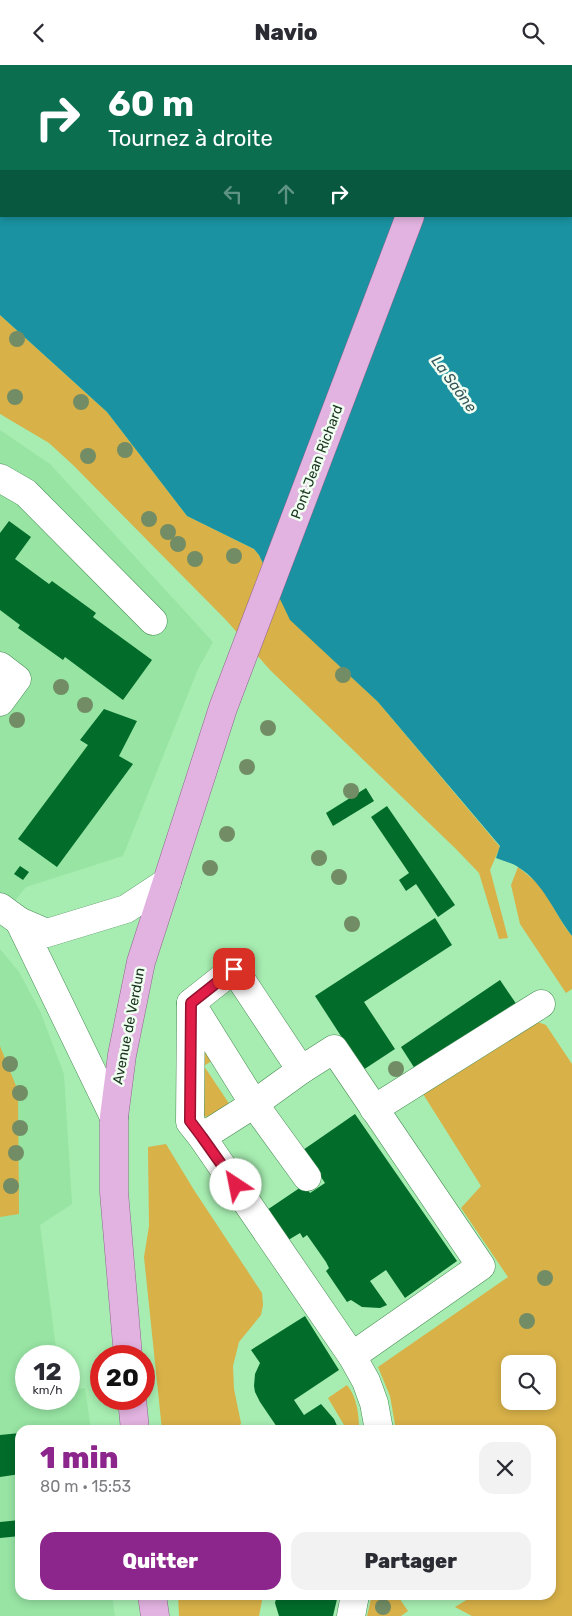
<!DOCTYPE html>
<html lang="fr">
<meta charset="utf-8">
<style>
body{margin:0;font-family:Rubik,sans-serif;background:#f2f2f3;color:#2b2b33;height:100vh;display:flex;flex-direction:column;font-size:19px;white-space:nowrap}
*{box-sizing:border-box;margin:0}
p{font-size:16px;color:#7c7c81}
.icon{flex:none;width:28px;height:28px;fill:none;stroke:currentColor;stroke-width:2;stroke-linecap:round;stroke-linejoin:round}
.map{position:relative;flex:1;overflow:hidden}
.details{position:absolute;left:15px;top:1360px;width:541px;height:175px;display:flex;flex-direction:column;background:#fff;border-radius:15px;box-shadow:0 2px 8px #0003}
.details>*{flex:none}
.hud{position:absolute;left:0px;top:0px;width:572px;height:152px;box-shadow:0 2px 8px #0003;background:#0b6e4f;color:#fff;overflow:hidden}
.tools{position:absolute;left:501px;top:1290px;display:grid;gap:10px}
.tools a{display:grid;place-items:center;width:55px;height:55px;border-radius:10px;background:#fff;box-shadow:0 2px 8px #0003;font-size:25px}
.speed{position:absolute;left:15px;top:1280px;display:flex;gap:10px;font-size:25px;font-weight:700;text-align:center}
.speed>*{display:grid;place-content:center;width:65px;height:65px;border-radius:50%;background:#fff;box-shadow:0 2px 8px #0003;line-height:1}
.speed small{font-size:12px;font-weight:400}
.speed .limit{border:8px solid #d22;background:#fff;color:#111}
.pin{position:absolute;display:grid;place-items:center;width:42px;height:42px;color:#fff;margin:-21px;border-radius:10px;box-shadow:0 2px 8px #0006}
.me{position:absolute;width:55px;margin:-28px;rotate:326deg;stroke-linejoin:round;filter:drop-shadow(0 0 4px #0008)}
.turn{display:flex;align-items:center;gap:18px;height:105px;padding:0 25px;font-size:22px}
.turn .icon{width:65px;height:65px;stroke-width:2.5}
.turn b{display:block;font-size:35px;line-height:42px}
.lanes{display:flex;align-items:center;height:48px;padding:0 25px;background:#0003;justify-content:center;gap:25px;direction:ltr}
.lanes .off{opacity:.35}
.round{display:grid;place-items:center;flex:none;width:52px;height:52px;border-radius:15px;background:#f2f2f3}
.headline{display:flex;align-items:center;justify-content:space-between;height:85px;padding:0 25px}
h1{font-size:30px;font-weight:800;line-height:38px;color:#8d268c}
.action{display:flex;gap:10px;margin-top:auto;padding:10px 25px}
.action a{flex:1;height:58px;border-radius:15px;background:#8d268c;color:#fff;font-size:20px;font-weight:800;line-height:58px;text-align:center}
.action a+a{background:#f2f2f3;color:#2b2b33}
header{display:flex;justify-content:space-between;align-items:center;height:65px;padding:0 25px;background:#fff;font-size:22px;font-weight:800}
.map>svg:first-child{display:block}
</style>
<header><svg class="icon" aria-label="back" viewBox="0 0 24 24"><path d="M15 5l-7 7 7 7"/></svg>Navio<svg class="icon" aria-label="search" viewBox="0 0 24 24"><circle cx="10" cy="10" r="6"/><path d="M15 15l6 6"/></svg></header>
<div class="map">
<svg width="572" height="1551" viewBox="0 0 572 1551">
<rect width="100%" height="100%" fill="#a7edb1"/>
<g fill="#97e4a3">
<polygon points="0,365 50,399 213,577 198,604 123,791 26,822 0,854"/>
<polygon points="0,884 19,907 40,946 64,1009 72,1139 40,1160 57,1291 26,1291 26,1334 69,1334 69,1325 85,1323 91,1365 20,1365 20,1530 112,1530 115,1551 0,1551"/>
</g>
<g fill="#d8b148" fill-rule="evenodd">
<polygon points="0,250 107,347 187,451 254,484 259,490 291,555 378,637 500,782 490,805 508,873 499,874 479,808 456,784 270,605 226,555 73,400 49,378 0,349"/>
<polygon points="518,802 540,820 565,862 572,871 572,924 566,928 520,859 511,820"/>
<path d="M 535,956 L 546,960 L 572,999 L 572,1551 L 472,1551 L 455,1542 L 468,1534 L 465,1530 L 551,1530 L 551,1365 L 396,1365 L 390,1331 L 378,1302 L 508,1212 L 461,1143 L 481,1121 L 418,1021 ZM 510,1299 L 548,1299 L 548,1336 L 510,1336 Z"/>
<polygon points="0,981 18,1026 19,1149 0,1152"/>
<polygon points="203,983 219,991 204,1001 230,1040 211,1053 201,1050"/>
<polygon points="166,1079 194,1125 262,1228 263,1240 261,1250 239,1277 233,1301 234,1324 241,1358 238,1365 162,1365 144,1192 149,1161 148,1082"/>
<path d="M 347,1320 C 357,1332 359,1350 359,1365 L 347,1365 L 328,1333 Z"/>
<polygon points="178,1530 263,1530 259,1551 179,1551"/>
<polygon points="372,1530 397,1530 408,1546 401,1551 367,1551"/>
</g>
<path fill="#1a92a1" d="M 0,0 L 452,0 L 453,1 L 1,1 L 1,151 L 571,151 L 572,126 L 572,871 C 554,848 544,818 518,802 C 512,798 503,796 496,793 L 500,781 L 378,637 L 290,555 L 259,490 L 254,484 L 187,451 L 107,347 L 0,250 Z"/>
<g fill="#026c2a">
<polygon points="9,456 31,472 15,494 49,519 52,516 96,548 93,552 152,595 123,635 65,592 63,595 18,563 20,560 0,545 0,468"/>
<polygon points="104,644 137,656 119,691 133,699 57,802 18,774 88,680 80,675"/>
<polygon points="366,723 374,736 333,761 326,748"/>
<polygon points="387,741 455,840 438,852 416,819 406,826 399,815 409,808 371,752"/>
<polygon points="20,801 29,807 23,815 14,809"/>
<polygon points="435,853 452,880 364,937 395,984 363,1005 315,931"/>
<polygon points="500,915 517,940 417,1007 401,982"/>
<polygon points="355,1049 457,1196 405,1233 386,1205 370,1216 387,1240 380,1243 362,1242 351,1235 347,1237 326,1206 329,1203 326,1197 307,1170 303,1173 300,1168 285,1177 264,1147 304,1120 310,1128 325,1118 303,1085"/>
<polygon points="305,1251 339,1305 294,1335 304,1350 321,1339 334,1354 339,1365 279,1365 260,1337 255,1327 254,1321 255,1309 260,1298 251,1285"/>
<polygon points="20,1368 20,1409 0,1412 0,1370"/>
<polygon points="20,1455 20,1471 0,1473 0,1457"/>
<polygon points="277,1530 338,1530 333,1551 279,1551 275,1538"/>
</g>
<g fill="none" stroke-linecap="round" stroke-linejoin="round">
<defs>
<g id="minor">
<polyline points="0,413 26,428 153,556"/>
<polyline points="0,601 17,614 0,637"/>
<polyline points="0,842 19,856 47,868 126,844 167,817"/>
<polyline points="19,856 114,1052"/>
<polyline points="191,938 190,1057 202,1072"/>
<polyline points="301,1005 254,1039 202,1072 352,1291 366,1316 374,1338 379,1365"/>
<polyline points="374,1044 541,939"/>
<polyline points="307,1112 254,1039 191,938 234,904 301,1005 334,984 481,1201 352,1291"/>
<polyline points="351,1551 355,1530"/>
</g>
<g id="major">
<polyline points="554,0 555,1"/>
<polyline points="467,1 467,0"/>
<polyline points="571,16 572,17"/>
<polyline points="128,1291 114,1127 114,1052 122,990 141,897 223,643 410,151"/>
<polyline points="132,1334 135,1365"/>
<polyline points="152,1530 155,1551"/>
</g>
</defs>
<use href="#minor" stroke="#498d56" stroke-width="29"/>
<use href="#major" stroke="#8f668e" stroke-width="29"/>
<use href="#minor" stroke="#fff" stroke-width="28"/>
<use href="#major" stroke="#e2b3e0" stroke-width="28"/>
</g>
<g fill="#728d65">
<circle cx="17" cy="274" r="8"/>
<circle cx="15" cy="332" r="8"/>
<circle cx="81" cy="337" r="8"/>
<circle cx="125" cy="385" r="8"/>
<circle cx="88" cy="391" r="8"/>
<circle cx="149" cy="454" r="8"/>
<circle cx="168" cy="467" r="8"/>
<circle cx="178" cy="479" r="8"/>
<circle cx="234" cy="491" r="8"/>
<circle cx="195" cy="494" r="8"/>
<circle cx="343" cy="610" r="8"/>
<circle cx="61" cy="622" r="8"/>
<circle cx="85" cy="640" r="8"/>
<circle cx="17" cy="655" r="8"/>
<circle cx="268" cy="663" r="8"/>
<circle cx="247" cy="702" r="8"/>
<circle cx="351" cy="726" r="8"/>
<circle cx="227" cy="769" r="8"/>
<circle cx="319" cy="793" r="8"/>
<circle cx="210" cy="803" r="8"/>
<circle cx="339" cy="812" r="8"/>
<circle cx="352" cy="859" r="8"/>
<circle cx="10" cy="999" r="8"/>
<circle cx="396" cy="1004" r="8"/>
<circle cx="20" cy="1028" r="8"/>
<circle cx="20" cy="1063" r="8"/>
<circle cx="16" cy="1088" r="8"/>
<circle cx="11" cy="1121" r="8"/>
<circle cx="545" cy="1213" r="8"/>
<circle cx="527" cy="1256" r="8"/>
<circle cx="383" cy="1542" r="8"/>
</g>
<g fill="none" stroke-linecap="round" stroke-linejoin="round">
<defs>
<polyline id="route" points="234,904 191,938 190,1056 202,1072 236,1120"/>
</defs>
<use href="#route" stroke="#92132f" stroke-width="12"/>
<use href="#route" stroke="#e11d48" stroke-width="9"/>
</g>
<g text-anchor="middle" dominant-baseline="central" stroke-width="5" stroke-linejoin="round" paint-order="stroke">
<g font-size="14" fill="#19351e" stroke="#f1fef2">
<text transform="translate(317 397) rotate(-69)">Pont Jean Richard</text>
<text transform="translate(129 961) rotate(-79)">Avenue de Verdun</text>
</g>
<g font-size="15" font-style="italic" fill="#345459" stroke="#f1fef2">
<text transform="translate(454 319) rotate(54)">La Saône</text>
</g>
</g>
</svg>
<div class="tools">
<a><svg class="icon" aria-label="search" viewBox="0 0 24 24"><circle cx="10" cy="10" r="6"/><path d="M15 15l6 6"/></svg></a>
</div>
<div class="speed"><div>12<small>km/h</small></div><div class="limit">20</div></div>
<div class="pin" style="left:234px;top:904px;background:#d93025"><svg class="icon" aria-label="arrive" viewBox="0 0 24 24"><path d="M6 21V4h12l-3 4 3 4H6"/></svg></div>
<svg class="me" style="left:236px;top:1120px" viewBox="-20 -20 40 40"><circle r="19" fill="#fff"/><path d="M0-13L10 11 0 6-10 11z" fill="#e11d48"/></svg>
<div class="hud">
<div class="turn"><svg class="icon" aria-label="right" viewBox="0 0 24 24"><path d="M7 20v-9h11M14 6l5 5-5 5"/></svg><div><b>60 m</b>Tournez à droite</div></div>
<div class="lanes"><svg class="icon off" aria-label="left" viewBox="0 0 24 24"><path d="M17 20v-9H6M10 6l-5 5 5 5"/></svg><svg class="icon off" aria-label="ahead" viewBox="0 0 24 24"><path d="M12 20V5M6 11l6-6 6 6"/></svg><svg class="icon" aria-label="right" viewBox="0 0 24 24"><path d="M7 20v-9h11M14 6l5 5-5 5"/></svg></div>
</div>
<section class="details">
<div class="headline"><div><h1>1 min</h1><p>80 m · 15:53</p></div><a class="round"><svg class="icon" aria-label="close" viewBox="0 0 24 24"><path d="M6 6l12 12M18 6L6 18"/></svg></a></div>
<div class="action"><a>Quitter</a><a>Partager</a></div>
</section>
</div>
